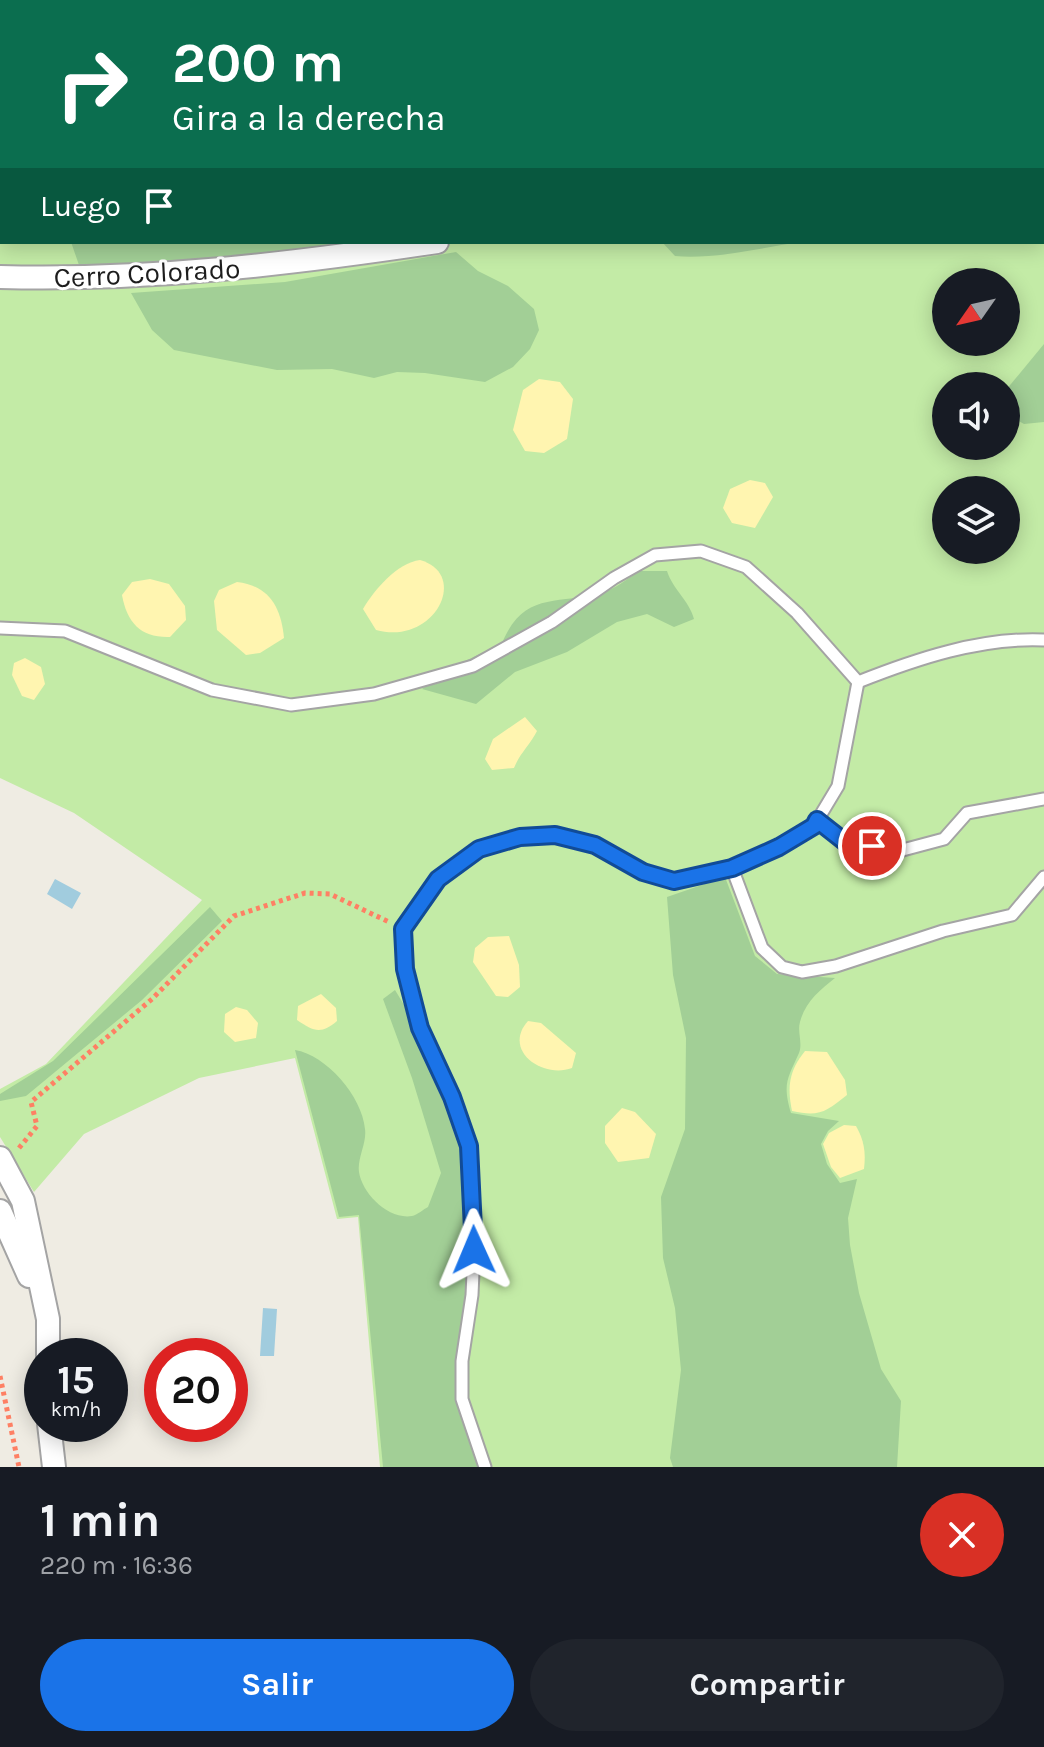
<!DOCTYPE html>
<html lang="es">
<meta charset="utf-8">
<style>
body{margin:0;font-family:Karla,sans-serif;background:#20242c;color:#f1f3f6;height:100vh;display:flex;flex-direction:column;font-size:30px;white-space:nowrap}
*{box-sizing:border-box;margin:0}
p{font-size:26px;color:#9ea1a6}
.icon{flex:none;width:44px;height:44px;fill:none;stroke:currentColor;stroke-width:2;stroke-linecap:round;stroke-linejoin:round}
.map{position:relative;height:1467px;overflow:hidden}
.side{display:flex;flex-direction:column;background:#171b24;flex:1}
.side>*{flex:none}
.hud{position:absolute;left:0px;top:0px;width:1044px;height:244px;box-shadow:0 4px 20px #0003;background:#0b6e4f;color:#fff;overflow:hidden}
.needle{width:52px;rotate:236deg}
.controls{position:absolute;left:932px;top:268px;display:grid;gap:16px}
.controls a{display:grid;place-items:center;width:88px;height:88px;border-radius:50%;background:#171b24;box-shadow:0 4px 20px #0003;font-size:40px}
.speed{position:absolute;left:24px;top:1338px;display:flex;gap:16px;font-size:40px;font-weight:700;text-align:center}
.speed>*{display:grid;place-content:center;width:104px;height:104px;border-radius:50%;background:#171b24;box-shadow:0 4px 20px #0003;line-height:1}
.speed small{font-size:20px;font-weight:400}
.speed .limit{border:12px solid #d22;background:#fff;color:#111}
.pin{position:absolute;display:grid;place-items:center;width:68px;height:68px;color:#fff;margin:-34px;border:4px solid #fff;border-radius:50%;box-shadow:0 2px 8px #0007}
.me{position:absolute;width:88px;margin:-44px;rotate:359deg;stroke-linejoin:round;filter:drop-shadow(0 0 6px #0008)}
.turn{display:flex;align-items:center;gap:28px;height:168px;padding:0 40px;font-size:36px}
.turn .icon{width:104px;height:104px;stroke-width:2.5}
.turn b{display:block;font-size:56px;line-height:68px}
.then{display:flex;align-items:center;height:76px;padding:0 40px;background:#0003;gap:16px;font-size:30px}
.round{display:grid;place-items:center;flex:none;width:84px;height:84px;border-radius:42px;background:#20242c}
.summary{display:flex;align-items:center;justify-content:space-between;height:136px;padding:0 40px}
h1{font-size:48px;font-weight:700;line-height:60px}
.action{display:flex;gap:16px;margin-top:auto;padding:16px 40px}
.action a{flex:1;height:92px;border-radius:48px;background:#1a73e8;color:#fff;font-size:32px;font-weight:700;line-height:92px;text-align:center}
.action a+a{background:#20242c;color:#f1f3f6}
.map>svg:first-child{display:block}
</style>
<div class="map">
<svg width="1044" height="1467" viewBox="0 0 1044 1467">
<rect width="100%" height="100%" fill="#efece3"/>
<path fill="#c3eba6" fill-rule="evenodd" d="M 0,0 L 1044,0 L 1044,1467 L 380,1467 L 358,1217 L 337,1219 L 295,1058 L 199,1078 L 84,1134 L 34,1192 L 0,1137 L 0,1089 L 46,1064 L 202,900 L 74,813 L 0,778 ZM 2,2 L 1042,2 L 1042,242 L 2,242 ZM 946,282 L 1006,282 L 1006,342 L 946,342 ZM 946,386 L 1006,386 L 1006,446 L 946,446 ZM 946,490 L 1006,490 L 1006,550 L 946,550 Z"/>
<g fill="#a2cf96">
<polygon points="705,0 1029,0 705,2"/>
<polygon points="71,242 346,242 194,265 80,268"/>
<path d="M 662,242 L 799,242 C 763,248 710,260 675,256 Z"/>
<polygon points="456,252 478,271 508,286 534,309 539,330 530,349 513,367 485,382 425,373 397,372 374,378 332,369 277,370 174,350 152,330 131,293 285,282"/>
<polygon points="1044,344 1044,422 1024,424 1015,419 1006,390"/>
<path d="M 640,571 L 667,571 C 673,590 689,600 694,619 L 674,627 L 647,614 L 617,622 L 567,652 L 515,672 L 476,704 L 422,689 L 449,669 L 502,643 C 524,591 556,605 602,593 C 615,589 628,578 640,571 Z"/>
<path d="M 725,877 L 755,956 L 777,974 L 835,978 C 820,990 805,1002 800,1022 C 797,1032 803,1043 799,1053 C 788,1078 782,1083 791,1113 L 839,1121 L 828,1131 L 821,1144 L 827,1164 L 840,1183 L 857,1179 L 848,1218 L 850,1245 L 859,1293 L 881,1369 L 901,1401 L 897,1467 L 673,1467 L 670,1458 L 681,1370 L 675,1308 L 663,1258 L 661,1197 L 685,1129 L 686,1038 L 673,975 L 667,897 Z"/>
<polygon points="210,907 222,921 142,1000 26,1096 0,1101 0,1094 53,1061"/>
<path d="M 395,990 L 418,1028 L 467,1147 L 473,1228 L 460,1399 L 483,1467 L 383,1467 L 359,1215 L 339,1217 L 295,1050 C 326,1055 362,1096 365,1129 C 367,1143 357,1158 359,1172 C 362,1193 388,1220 412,1216 C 417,1215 424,1209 428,1207 L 441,1173 L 412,1078 L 383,999 Z"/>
</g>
<g fill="#fff5b0">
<polygon points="539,379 560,382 573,399 567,439 544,453 525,451 513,430 523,390"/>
<polygon points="750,480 765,483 773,497 755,528 732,523 723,508 730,489"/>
<path d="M 420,560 C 470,574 435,646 376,630 L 363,609 C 374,590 397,563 420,560 Z"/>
<path d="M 150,579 L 169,584 L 185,606 L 186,620 L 170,637 C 141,638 127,623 122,595 L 132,582 Z"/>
<path d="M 237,582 C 270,586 281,608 284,638 L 260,653 L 246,655 L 217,630 L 214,601 L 219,590 Z"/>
<polygon points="25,658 41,667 45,684 34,700 22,696 12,675 14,663"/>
<path d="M 525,717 L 537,731 C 530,745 520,753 514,768 L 492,770 L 485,759 L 493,739 Z"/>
<polygon points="509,936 519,965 520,987 508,997 496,996 473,962 475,948 488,937"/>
<path d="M 321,994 L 336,1008 L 337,1021 C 321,1035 313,1031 297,1020 L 298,1006 Z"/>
<polygon points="236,1007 247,1010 258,1023 256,1038 235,1042 224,1032 225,1014"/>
<path d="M 528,1021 L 541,1023 L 576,1053 L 572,1068 C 542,1079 502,1050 528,1021 Z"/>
<path d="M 805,1051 L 827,1052 L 845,1080 L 847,1095 C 826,1112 819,1117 792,1111 C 787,1086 789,1071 805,1051 Z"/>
<polygon points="622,1108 635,1112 656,1134 649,1158 618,1162 605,1143 605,1126"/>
<path d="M 844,1125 L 856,1126 C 864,1140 866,1152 864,1169 L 840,1178 L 831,1167 L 823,1144 L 829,1133 Z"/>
</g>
<g fill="#a1ccde">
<polygon points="55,879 81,893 72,909 47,894"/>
<polygon points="263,1308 277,1309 274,1356 260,1356"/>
</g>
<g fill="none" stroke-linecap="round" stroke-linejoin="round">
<defs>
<g id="service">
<polyline points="0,628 65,631 212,690 291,705 374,694 473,666 552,622 614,578 655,555 701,551 746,567 797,613 858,682"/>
<path d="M 858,682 C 916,659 981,637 1044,640"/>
<polyline points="817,820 845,842 899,851 944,839 967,813 1044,799"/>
<polyline points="732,868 762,948 782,967 802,972 836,966 943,931 1012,915 1044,877"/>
<polyline points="485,1467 462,1399 462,1361 472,1295 475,1228 469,1146 452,1097 420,1028 405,969 403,929 438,879 479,849 520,837 555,835 595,845 643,872 674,881 732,868 779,847 814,826 838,786 858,682"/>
</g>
<g id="minor">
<polyline points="1042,11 1044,9"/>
<path d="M 0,277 C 147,281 291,264 437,242"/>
<polyline points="0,1158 23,1201 48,1319 48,1356"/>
<polyline points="0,1211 29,1276"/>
<polyline points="49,1424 54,1467"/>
</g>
</defs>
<use href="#service" stroke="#a4a4a4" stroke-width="15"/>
<use href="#minor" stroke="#a4a4a4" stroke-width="26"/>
<g stroke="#fe8064" stroke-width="5" stroke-dasharray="4 4" stroke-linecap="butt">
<polyline points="556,2 561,0"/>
<polyline points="0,170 2,169"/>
<polyline points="19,1148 37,1126 31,1102 152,999 234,916 305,893 330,894 389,922"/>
<polyline points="0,1376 19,1467"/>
</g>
<use href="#service" stroke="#fff" stroke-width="11"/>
<use href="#minor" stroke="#fff" stroke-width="22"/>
</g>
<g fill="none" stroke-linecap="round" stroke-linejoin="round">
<defs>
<polyline id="route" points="474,1250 469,1146 452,1097 420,1028 405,969 403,929 438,879 479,849 520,837 555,835 595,845 643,872 674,881 732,868 779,847 814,826 817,820 845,842 872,846"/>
</defs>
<use href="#route" stroke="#114b97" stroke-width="20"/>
<use href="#route" stroke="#1a73e8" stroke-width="14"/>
</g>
<g text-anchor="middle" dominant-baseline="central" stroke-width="6" stroke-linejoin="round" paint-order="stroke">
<g font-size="28" fill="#1d1d1d" stroke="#fff">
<text transform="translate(147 273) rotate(-3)">Cerro Colorado</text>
</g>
</g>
</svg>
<div class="controls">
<a><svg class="needle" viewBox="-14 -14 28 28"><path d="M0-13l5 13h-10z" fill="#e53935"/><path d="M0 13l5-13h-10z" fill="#9ea1a6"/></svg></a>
<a><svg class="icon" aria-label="sound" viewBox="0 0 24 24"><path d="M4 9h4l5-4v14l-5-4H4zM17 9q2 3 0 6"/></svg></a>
<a><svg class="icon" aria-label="layers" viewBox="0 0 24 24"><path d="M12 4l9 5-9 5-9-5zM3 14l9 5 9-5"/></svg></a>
</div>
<div class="speed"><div>15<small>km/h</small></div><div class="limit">20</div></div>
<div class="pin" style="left:872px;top:846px;background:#d93025"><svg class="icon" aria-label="arrive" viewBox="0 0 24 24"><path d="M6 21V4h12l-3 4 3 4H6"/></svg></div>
<svg class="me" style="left:474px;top:1250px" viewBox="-20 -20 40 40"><path d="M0-17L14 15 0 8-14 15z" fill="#1a73e8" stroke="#fff" stroke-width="4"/></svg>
<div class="hud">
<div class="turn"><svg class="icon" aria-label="right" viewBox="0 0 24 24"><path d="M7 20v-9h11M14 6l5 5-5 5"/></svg><div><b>200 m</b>Gira a la derecha</div></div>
<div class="then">Luego<svg class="icon" aria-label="arrive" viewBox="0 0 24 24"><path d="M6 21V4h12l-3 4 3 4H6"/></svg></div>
</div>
</div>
<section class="side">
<div class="summary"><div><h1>1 min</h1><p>220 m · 16:36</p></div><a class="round" style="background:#d93025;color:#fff"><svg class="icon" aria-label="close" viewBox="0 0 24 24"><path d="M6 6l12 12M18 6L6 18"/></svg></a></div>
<div class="action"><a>Salir</a><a>Compartir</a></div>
</section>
